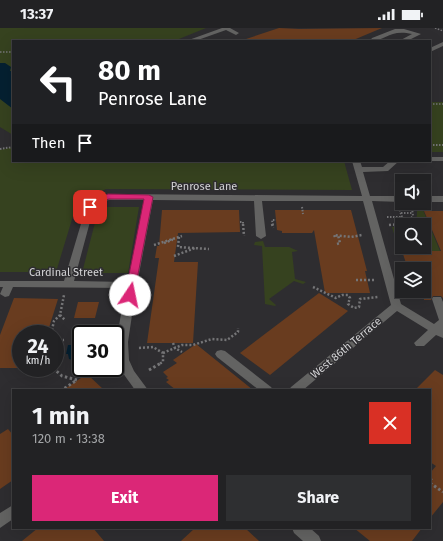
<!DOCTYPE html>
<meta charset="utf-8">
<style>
body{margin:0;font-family:"Fira Sans",sans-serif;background:#2e2f31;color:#f1f3f6;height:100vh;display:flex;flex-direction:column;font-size:15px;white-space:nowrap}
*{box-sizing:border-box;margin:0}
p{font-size:13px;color:#a2a4a6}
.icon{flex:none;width:22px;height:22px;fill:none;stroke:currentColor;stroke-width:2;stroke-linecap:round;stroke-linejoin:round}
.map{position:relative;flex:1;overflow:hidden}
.side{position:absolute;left:12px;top:361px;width:419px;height:140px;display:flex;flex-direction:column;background:#222224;border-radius:0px;box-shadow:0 4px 16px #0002,0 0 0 1px #3f3f41}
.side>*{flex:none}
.top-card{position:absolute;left:12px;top:12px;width:419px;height:122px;border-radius:0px;box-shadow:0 4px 16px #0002,0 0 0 1px #3f3f41;background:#202124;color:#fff;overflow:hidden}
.controls{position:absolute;left:395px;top:146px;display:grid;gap:8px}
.controls a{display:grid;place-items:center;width:36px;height:36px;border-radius:0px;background:#222224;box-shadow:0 4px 16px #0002,0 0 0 1px #3f3f41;font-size:20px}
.speed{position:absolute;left:12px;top:297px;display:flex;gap:8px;font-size:20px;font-weight:700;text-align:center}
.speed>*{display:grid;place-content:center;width:52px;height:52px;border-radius:50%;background:#222224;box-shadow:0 4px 16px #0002,0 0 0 1px #3f3f41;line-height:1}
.speed small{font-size:10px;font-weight:400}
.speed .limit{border:2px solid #111;border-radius:6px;background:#fff;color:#111}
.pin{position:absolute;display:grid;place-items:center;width:34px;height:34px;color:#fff;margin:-17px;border-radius:8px;box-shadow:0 2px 6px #0006}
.me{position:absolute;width:44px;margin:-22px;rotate:11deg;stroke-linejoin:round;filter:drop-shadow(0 0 3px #0008)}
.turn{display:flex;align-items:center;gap:14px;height:84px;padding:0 20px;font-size:18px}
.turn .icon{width:52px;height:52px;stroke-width:2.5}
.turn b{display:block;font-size:28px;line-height:34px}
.then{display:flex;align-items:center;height:38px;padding:0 20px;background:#0003;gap:8px;font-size:15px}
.round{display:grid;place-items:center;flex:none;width:42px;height:42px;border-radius:0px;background:#2e2f31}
.summary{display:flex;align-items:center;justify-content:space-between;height:68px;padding:0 20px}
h1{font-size:24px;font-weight:700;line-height:30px}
.cta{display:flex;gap:8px;margin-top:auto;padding:8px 20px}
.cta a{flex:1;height:46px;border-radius:0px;background:#db2777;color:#fff;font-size:16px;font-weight:700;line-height:46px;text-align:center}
.cta a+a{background:#2e2f31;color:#f1f3f6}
.status{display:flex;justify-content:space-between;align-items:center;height:28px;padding:0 20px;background:#222224;direction:ltr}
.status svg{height:11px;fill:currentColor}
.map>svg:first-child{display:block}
</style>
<div class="status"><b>13:37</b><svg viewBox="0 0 49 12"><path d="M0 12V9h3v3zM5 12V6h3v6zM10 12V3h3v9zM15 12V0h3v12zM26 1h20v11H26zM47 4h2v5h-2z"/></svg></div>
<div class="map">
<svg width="443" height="513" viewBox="0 0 443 513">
<rect width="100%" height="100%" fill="#2e2d30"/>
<g fill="#36421f">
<polygon points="0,0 206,0 174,13 13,13 13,107 0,99"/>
<rect x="430" y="74" width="13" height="50"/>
<polygon points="13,119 13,133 344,133 352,162 106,161 77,175 56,244 0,244 0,122"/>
<polygon points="99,179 139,179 128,245 82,245"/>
<polygon points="417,182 423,182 440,223 399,223 392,199 402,198 402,219 424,219 424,197 406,197 412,194 417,188"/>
<polygon points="263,213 265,219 289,219 298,223 292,224 295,251 306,254 303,256 294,253 269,271 276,277 275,278 265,276 262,218 254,217 255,214"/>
</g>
<g fill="#052031">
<polygon points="0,35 5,35 11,39 10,43 13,43 13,81 0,71"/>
<polygon points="79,305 84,306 81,306 81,330 78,332 72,332 69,331 68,326 66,326 68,317 71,317 73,308 76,308"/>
</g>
<g fill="#693c1f">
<polygon points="279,0 299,1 382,0 351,13 246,13 246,11"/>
<polygon points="162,182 239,182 240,204 178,205 174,234 198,234 193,315 147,315 159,230 155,230 157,218 159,218"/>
<polygon points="275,182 351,182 367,243 365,243 370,265 325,265 314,202 312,205 282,205 282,203 277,202"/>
<polygon points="424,183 443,183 443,270 441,268 433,268 431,272 424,272 424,241 408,241 402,223 441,223"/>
<polygon points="319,265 348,283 270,347 240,325"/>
<polygon points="14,270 58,271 47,306 21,306 21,340 0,340 0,307"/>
<polygon points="78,274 99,274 95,290 74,290"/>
<polygon points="196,316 253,362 176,362 166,354 169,352 166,350 168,349 163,344 177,335 173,332"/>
<polygon points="435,342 443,347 443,474 430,490 430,445 436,438 430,434 430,362 415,362"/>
<polygon points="87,346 104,362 63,362"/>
<polygon points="8,401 13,407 13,452 0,461 0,406"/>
<polygon points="38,500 93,500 104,513 22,513"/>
<polygon points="195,500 245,500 259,513 181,513"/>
<polygon points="354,500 422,500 412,513 370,513"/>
</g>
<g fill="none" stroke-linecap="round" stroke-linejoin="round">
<g stroke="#757577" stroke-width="1.5" stroke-dasharray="1.5 1.5" stroke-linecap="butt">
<polyline points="435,0 443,3"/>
<polyline points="0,24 13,24"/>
<polyline points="430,76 443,76"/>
</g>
<g stroke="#757577" stroke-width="2" stroke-dasharray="1.5 1.5" stroke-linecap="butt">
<polyline points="430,117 443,117"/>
<polyline points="0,121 13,119"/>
<polyline points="302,179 303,186"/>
<polyline points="401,185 413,185"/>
<polyline points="387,189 402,189 399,180"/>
<polyline points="396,189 399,196"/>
<polyline points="240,194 243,194 243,197"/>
<polyline points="273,197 272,192 276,192"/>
<path d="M 395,197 C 402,196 408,193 413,188 L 412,180"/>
</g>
<g stroke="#757577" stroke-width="2.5" stroke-dasharray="2 2" stroke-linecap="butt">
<polyline points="243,196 244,208"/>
<polyline points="272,196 273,200"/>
<polyline points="389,197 401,196"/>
<polyline points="179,209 178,219 209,221"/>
<polyline points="335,209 334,207 351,209 362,207"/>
<polyline points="164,215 172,212 171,210"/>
<polyline points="337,216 340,215 338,207"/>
<polyline points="154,217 182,208"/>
<polyline points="174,228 195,220"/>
<polyline points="356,252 374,252"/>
<polyline points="313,259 336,270 342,267 348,267 350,270 348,276 354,280 359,279 360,271 378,269"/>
<polyline points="60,287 65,292"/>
<polyline points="51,306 54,293 60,287 64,267"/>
<polyline points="55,313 64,312"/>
<polyline points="173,315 175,320 182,324"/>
<polyline points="139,320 153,319 163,325 163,334 159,336"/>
<polyline points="163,325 182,317 193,317 212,311 227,312 238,304 238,300"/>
<polyline points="55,326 59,318 59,313"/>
</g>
<g stroke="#757577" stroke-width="3" stroke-dasharray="2.5 2.5" stroke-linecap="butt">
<polyline points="53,340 62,348 77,352 62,362"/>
<polyline points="149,342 161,335"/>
<polyline points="430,452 432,450"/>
<polyline points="430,455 443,464"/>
</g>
<g fill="#636362" fill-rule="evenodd">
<polygon points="222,0 230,0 239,5 236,7 226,2 195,13 186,13"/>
<path d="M 395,1 L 404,1 L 421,6 L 407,13 L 399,13 L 412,6 C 389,1 387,13 370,13 L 372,10 Z"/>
<polygon points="443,14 443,18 430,24 430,20"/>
<polygon points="430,129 443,129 443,133 429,133 430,133"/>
<path d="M 352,133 L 360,133 L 362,139 L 383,139 L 390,133 L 399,133 L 388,143 L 363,144 L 370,168 L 402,168 L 402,174 L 372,173 L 401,276 L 434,296 L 439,292 L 432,271 L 433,269 L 441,269 L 443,274 L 443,310 L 436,307 L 424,318 L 416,318 L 414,315 L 428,302 L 397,283 L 303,362 L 289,362 L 291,359 L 391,277 L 363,173 L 262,173 L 266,208 L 261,211 L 256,208 L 254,173 L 153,172 L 135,267 L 128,314 L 129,332 L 134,343 L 148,362 L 135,362 C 129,353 120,343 117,332 C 114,317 123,277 126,260 L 13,259 L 9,268 L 5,269 L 0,266 L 3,259 L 0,259 L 0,253 L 64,253 L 86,179 L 95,170 L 117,166 L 362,168 ZM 109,172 L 144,172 L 128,254 L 74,253 L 94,179 L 101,174 Z"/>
<rect x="424" y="168" width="19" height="6"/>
<polygon points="221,322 225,323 271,359 273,362 259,362 217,329 215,326 217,323"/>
<polygon points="13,477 13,491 0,500 0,485"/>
<polygon points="292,500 310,500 319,508 321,513 303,513 294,505"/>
</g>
</g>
<polygon fill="#db2777" stroke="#8e194d" points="108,166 149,167 153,169 134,267 130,270 125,267 144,171 109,171 99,174 93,181 87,181 86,179 93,171"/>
<g text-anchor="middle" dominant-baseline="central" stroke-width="3" stroke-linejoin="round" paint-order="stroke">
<g font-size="11" fill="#d3d3d5" stroke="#2e2d30">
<text x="204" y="158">Penrose Lane</text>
<text x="66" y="244">Cardinal Street</text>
<text transform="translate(346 320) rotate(-40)">West 86th Terrace</text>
</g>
</g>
</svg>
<div class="controls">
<a><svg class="icon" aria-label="sound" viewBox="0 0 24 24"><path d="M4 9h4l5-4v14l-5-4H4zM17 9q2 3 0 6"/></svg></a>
<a><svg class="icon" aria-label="search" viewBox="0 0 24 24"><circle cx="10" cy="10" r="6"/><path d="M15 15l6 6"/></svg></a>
<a><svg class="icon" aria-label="layers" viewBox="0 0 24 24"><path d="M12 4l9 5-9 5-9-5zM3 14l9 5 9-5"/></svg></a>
</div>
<div class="speed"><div>24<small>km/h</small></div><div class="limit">30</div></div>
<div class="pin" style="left:90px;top:179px;background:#d93025"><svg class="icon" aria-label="arrive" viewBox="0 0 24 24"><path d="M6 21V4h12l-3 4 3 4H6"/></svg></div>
<svg class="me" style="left:130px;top:267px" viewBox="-20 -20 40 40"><circle r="19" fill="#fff"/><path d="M0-13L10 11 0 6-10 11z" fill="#db2777"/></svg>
<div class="top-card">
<div class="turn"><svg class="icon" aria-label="left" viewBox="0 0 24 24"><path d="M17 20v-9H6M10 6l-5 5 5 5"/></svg><div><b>80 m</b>Penrose Lane</div></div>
<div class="then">Then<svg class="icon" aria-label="arrive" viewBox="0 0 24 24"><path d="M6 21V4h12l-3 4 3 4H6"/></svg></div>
</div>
<section class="side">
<div class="summary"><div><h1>1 min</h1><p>120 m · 13:38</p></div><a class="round" style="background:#d93025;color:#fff"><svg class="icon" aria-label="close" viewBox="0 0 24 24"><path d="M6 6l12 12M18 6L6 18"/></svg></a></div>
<div class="cta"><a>Exit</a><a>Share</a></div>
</section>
</div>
